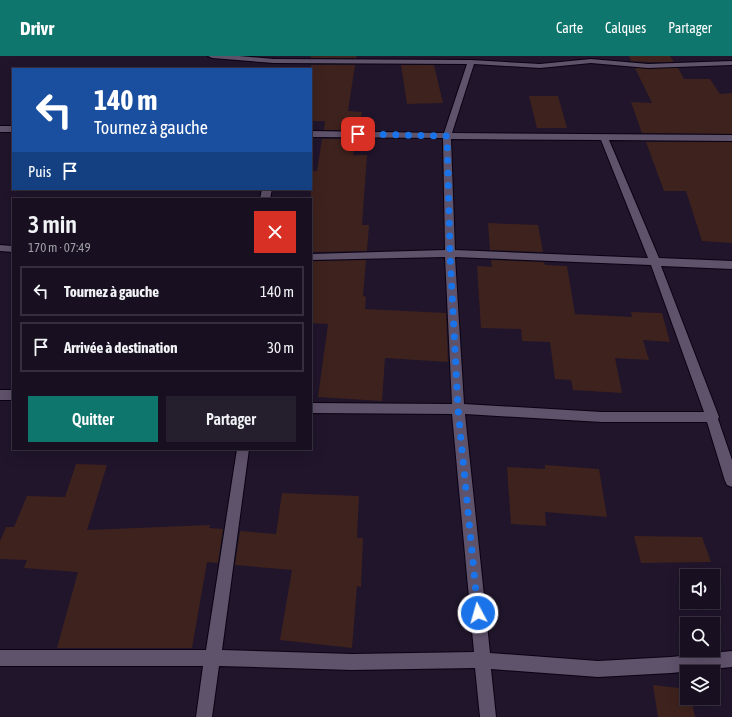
<!DOCTYPE html>
<html lang="fr">
<meta charset="utf-8">
<style>
body{margin:0;font-family:"Asap Condensed",sans-serif;background:#251e2d;color:#f1f3f6;height:100vh;display:flex;flex-direction:column;font-size:15px;white-space:nowrap}
*{box-sizing:border-box;margin:0}
p{font-size:13px;color:#9f9da5}
.icon{flex:none;width:22px;height:22px;fill:none;stroke:currentColor;stroke-width:2;stroke-linecap:round;stroke-linejoin:round}
.map{position:relative;flex:1;overflow:hidden}
.drawer{position:absolute;left:12px;top:142px;width:300px;height:252px;display:flex;flex-direction:column;background:#181020;border-radius:0px;box-shadow:0 4px 16px #0002,0 0 0 1px #36303e}
.drawer>*{flex:none}
.banner{position:absolute;left:12px;top:12px;width:300px;height:122px;border-radius:0px;box-shadow:0 4px 16px #0002,0 0 0 1px #36303e;background:#1a4fa0;color:#fff;overflow:hidden}
.buttons{position:absolute;left:680px;top:513px;display:grid;gap:8px}
.buttons a{display:grid;place-items:center;width:40px;height:40px;border-radius:0px;background:#181020;box-shadow:0 4px 16px #0002,0 0 0 1px #36303e;font-size:20px}
.pin{position:absolute;display:grid;place-items:center;width:34px;height:34px;color:#fff;margin:-17px;border-radius:8px;box-shadow:0 2px 6px #0006}
.me{position:absolute;width:44px;margin:-22px;rotate:354deg;stroke-linejoin:round;filter:drop-shadow(0 0 3px #0008)}
.turn{display:flex;align-items:center;gap:14px;height:84px;padding:0 16px;font-size:18px}
.turn .icon{width:52px;height:52px;stroke-width:2.5}
.turn b{display:block;font-size:28px;line-height:34px}
.then{display:flex;align-items:center;height:38px;padding:0 16px;background:#0003;gap:8px;font-size:15px}
.round{display:grid;place-items:center;flex:none;width:42px;height:42px;border-radius:0px;background:#251e2d}
.head{display:flex;align-items:center;justify-content:space-between;height:68px;padding:0 16px}
h1{font-size:24px;font-weight:600;line-height:30px}
.button{display:flex;gap:8px;margin-top:auto;padding:8px 16px}
.button a{flex:1;height:46px;border-radius:0px;background:#0f766e;color:#fff;font-size:16px;font-weight:600;line-height:46px;text-align:center}
.button a+a{background:#251e2d;color:#f1f3f6}
ul{padding:0;list-style:none}
li{display:flex;align-items:center;gap:12px;height:50px;margin:0 8px 6px;padding:0 8px;border:2px solid #36303e;border-radius:0px}
li div{flex:1}
li b{display:block;font-size:15px}
li em{font-style:normal}
header{display:flex;align-items:center;gap:24px;box-sizing:border-box;height:56px;padding:0 20px;background:#0f766e;color:#fff}
header strong{font-size:19px}
nav{display:flex;gap:22px;margin-inline-start:auto;font-size:14px}
.map>svg:first-child{display:block}
</style>
<header>
<strong>Drivr</strong>
<nav><a>Carte</a><a>Calques</a><a>Partager</a></nav>
</header>
<div class="map">
<svg width="732" height="661" viewBox="0 0 732 661">
<rect width="100%" height="100%" fill="#20152b"/>
<g fill="#3e221e">
<polygon points="311,0 357,0 356,2 311,2"/>
<polygon points="629,0 670,0 674,6 648,6 631,5"/>
<polygon points="311,9 355,9 348,55 362,56 358,74 324,74 325,65 311,65"/>
<polygon points="401,9 434,9 443,47 407,48"/>
<polygon points="635,12 678,12 684,23 710,23 720,38 732,37 732,78 642,77 631,46 652,47"/>
<polygon points="529,40 558,40 567,72 537,72"/>
<polygon points="322,83 357,83 353,99 367,99 362,169 369,169 367,195 311,196 311,115 317,115"/>
<polygon points="646,86 732,86 732,187 702,185 686,135 664,135"/>
<polygon points="488,167 538,169 543,196 490,194"/>
<polygon points="366,204 363,240 366,241 365,253 446,257 448,306 385,302 382,345 318,341 328,268 311,267 311,205"/>
<polygon points="491,204 544,206 545,209 567,210 575,258 632,261 631,256 662,257 670,286 643,284 649,304 615,302 622,337 573,334 571,324 555,323 550,286 522,285 521,273 481,272 477,210 492,211"/>
<polygon points="76,408 107,409 87,474 210,469 209,472 223,473 218,507 207,506 192,592 57,592 78,516 24,512 27,504 0,503 0,485 6,471 14,471 27,440 65,441"/>
<polygon points="545,409 599,413 607,461 545,456 546,470 511,468 507,411 545,413"/>
<polygon points="282,437 359,440 357,482 363,482 361,531 357,530 352,592 280,584 292,514 235,509 240,475 276,478"/>
<polygon points="634,480 702,481 711,506 641,507"/>
<polygon points="653,629 687,633 687,642 691,642 695,661 658,661"/>
</g>
<g fill="none" stroke-linecap="round" stroke-linejoin="round">
<defs>
<g id="street">
<path d="M 208,0 L 239,0 L 274,3 L 471,4 L 540,8 L 591,3 L 648,8 L 732,5 L 732,9 L 648,12 L 591,7 L 540,12 L 474,8 L 452,77 L 732,79 L 732,85 L 609,84 L 659,202 L 732,205 L 732,213 L 661,210 L 719,361 L 718,363 L 732,404 L 732,431 L 727,429 L 725,425 L 707,366 L 602,366 L 465,358 L 490,597 L 598,605 L 671,601 L 732,595 L 732,611 L 671,617 L 598,621 L 491,613 L 496,661 L 480,661 L 475,612 L 352,614 L 219,610 L 212,661 L 196,661 L 203,610 L 0,610 L 0,594 L 206,594 L 237,393 L 249,393 L 222,594 L 352,598 L 474,596 L 452,358 L 311,357 L 311,347 L 452,348 L 445,201 L 311,204 L 311,198 L 445,194 L 443,82 L 311,81 L 311,75 L 444,77 L 467,8 L 274,7 L 212,2 ZM 451,83 L 601,84 L 648,202 L 455,194 ZM 455,201 L 651,209 L 704,356 L 602,356 L 464,348 Z"/>
<rect x="0" y="70" width="13" height="6"/>
<polygon points="262,133 272,133 270,143 260,143"/>
<polygon points="0,189 13,190 13,196 0,195"/>
<rect x="0" y="334" width="13" height="10"/>
</g>
</defs>
<use href="#street" stroke="#0a0212" stroke-width="2"/>
<use href="#street" fill="#5f526b" fill-rule="evenodd"/>
</g>
<g fill="none" stroke-linecap="round" stroke-linejoin="round">
<polyline stroke="#1a73e8" stroke-width="7" stroke-dasharray="0 12.6" points="358,78 447,80 450,197 458,353 478,557"/>
</g>
</svg>
<div class="buttons">
<a><svg class="icon" aria-label="sound" viewBox="0 0 24 24"><path d="M4 9h4l5-4v14l-5-4H4zM17 9q2 3 0 6"/></svg></a>
<a><svg class="icon" aria-label="search" viewBox="0 0 24 24"><circle cx="10" cy="10" r="6"/><path d="M15 15l6 6"/></svg></a>
<a><svg class="icon" aria-label="layers" viewBox="0 0 24 24"><path d="M12 4l9 5-9 5-9-5zM3 14l9 5 9-5"/></svg></a>
</div>
<div class="pin" style="left:358px;top:78px;background:#d93025"><svg class="icon" aria-label="arrive" viewBox="0 0 24 24"><path d="M6 21V4h12l-3 4 3 4H6"/></svg></div>
<svg class="me" style="left:478px;top:557px" viewBox="-20 -20 40 40"><circle r="17" fill="#1a73e8" stroke="#fff" stroke-width="3"/><path d="M0-11L8 9 0 5-8 9z" fill="#fff"/></svg>
<div class="banner">
<div class="turn"><svg class="icon" aria-label="left" viewBox="0 0 24 24"><path d="M17 20v-9H6M10 6l-5 5 5 5"/></svg><div><b>140 m</b>Tournez à gauche</div></div>
<div class="then">Puis<svg class="icon" aria-label="arrive" viewBox="0 0 24 24"><path d="M6 21V4h12l-3 4 3 4H6"/></svg></div>
</div>
<section class="drawer">
<div class="head"><div><h1>3 min</h1><p>170 m · 07:49</p></div><a class="round" style="background:#d93025;color:#fff"><svg class="icon" aria-label="close" viewBox="0 0 24 24"><path d="M6 6l12 12M18 6L6 18"/></svg></a></div>
<ul>
<li><svg class="icon" aria-label="left" viewBox="0 0 24 24"><path d="M17 20v-9H6M10 6l-5 5 5 5"/></svg><div><b>Tournez à gauche</b></div><em>140 m</em></li>
<li><svg class="icon" aria-label="arrive" viewBox="0 0 24 24"><path d="M6 21V4h12l-3 4 3 4H6"/></svg><div><b>Arrivée à destination</b></div><em>30 m</em></li>
</ul>
<div class="button"><a>Quitter</a><a>Partager</a></div>
</section>
</div>
